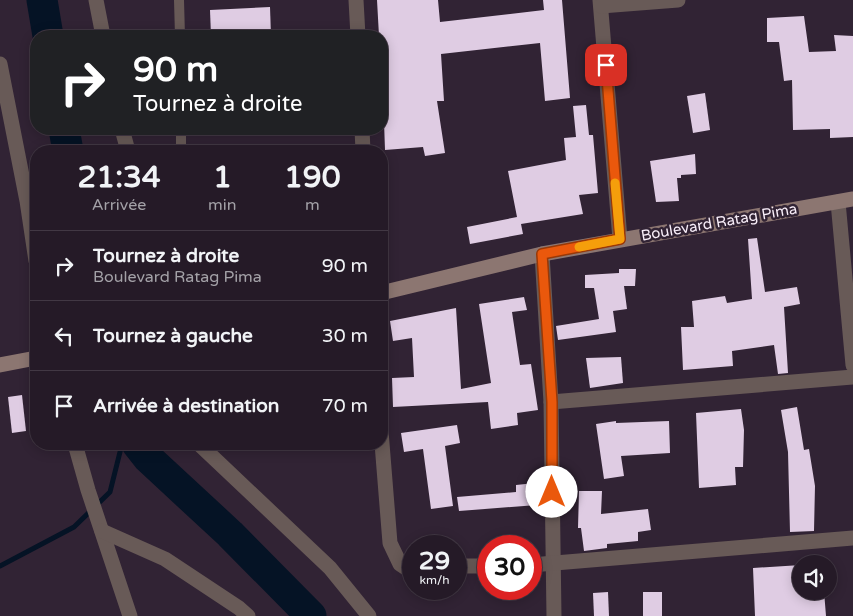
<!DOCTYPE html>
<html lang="fr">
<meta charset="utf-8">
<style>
body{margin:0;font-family:"Varela Round",sans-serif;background:#2d232f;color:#f1f3f6;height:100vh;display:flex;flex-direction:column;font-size:19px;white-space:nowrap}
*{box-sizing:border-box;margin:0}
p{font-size:16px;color:#a3a1a7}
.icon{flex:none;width:28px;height:28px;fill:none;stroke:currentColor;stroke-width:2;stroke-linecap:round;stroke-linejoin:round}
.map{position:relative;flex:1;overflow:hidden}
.drawer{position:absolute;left:30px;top:145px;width:358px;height:305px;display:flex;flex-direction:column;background:#251a27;border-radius:20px;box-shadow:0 2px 12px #0003,0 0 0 1px #423844}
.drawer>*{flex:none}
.hud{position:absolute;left:30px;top:30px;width:358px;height:105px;border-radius:20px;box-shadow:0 2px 12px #0003,0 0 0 1px #423844;background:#202124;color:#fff;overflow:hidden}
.fabs{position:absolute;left:792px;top:555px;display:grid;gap:10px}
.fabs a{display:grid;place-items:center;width:45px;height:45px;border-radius:50%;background:#251a27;box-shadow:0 2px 12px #0003,0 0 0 1px #423844;font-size:25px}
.speed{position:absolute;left:402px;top:535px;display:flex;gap:10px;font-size:25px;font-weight:700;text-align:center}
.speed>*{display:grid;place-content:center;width:65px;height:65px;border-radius:50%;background:#251a27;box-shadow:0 2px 12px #0003,0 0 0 1px #423844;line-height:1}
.speed small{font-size:12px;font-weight:400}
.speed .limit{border:8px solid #d22;background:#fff;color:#111}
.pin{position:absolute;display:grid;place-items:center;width:42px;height:42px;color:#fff;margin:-21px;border-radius:10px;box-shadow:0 2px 8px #0006}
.me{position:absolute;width:55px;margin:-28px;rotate:0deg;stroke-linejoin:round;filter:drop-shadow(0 0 4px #0008)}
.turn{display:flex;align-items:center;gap:18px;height:105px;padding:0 20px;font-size:22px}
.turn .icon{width:65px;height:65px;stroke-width:2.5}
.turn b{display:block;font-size:35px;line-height:42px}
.eta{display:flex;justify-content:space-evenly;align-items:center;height:85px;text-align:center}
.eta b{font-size:30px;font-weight:700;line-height:35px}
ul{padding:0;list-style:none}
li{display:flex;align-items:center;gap:15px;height:70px;padding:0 20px;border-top:1px solid #423844}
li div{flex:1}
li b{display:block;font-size:19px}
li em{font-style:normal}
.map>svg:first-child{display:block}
</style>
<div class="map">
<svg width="853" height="616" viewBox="0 0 853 616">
<rect width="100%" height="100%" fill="#312334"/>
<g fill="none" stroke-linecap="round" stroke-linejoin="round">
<polyline stroke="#051325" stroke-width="5" points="0,566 74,527 110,492 122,444"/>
<g stroke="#051325" stroke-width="31">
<polyline points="42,0 48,36"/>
<polyline points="64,129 68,151"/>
<polyline points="137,444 148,458 230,534 311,616"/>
</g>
</g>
<g fill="#dfcce3">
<polygon points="377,0 438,0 440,22 544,10 543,0 562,0 570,98 545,101 540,43 441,54 444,101 437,101 445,153 425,156 423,147 385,150 381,36 379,36"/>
<polygon points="270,7 271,36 211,36 210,10"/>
<polygon points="804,16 809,52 836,51 834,35 853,36 853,137 830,138 830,129 793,130 792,80 784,81 779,42 767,42 767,18"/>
<polygon points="705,93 710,130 693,133 687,96"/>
<polygon points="586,105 589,135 593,135 598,193 579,195 583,214 521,224 523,234 470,244 467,227 517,217 508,171 566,160 564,138 576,137 573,106"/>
<polygon points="695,154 696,174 681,175 681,178 677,178 679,201 656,202 650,161"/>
<polygon points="757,238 765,292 797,287 800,304 784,307 788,373 778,374 774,345 732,351 733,366 683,370 681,327 694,327 692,301 725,296 727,303 752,299 748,239"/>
<polygon points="619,269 636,269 635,286 624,286 627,309 613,311 616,332 558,340 556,326 599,319 594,288 585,288 585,275 619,273"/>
<polygon points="524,297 527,310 512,312 520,365 531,364 538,410 517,413 518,425 491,429 488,402 393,407 392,378 414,377 412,338 393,341 390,321 456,308 461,389 491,383 479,304"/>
<polygon points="621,357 623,383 590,388 586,358"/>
<polygon points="22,395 26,431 12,433 8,397"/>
<polygon points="797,407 804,450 809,449 815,486 814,531 790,532 788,452 781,410"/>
<polygon points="741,409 744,430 743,467 735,467 736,485 699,488 696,413"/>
<polygon points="616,421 616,423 669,421 670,453 621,456 624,476 604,479 596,424"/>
<polygon points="457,425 460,443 445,446 453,506 431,509 423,449 404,452 401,433"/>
<polygon points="535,483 537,505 459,511 457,497 516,492 516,485"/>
<polygon points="579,491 602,491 601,514 648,509 651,530 638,532 638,541 607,544 607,548 584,551 581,528 578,528"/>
<polygon points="801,565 801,591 824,591 826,616 755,616 753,568"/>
<polygon points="608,592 609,616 594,616 593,593"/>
<rect x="643" y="592" width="19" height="24"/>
</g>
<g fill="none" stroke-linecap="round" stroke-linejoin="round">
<g stroke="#685a57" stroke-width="10">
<polyline points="179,0 180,36"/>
<polyline points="181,129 181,151"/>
</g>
<g stroke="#685a57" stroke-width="15">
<polyline points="96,0 103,36"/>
<polyline points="356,0 358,36"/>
<polyline points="600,0 620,239"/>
<polyline points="601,6 678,0"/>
<polyline points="0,64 27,201 36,261"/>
<polyline points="122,129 128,151"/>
<polyline points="362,129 363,151"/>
<polyline points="838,202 853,365"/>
<polyline points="542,254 551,402 554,616"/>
<polyline points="551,402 853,377"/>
<polyline points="381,431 390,543 400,564 406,568 414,567"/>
<polyline points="75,444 88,490 130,616"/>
<polyline points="199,444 330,568 369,616"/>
<polyline points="102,531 165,559 239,608 248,616"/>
<polyline points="531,565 853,538"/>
<polyline points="456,566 489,566"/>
</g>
<g stroke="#8c7671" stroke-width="15">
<polyline points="381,293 542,254 853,199"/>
<polyline points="0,365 36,358"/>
</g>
</g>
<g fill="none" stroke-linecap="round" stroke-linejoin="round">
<defs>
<polyline id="route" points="552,492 552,402 542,254 620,239 606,65"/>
</defs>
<use href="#route" stroke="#983908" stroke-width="12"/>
<use href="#route" stroke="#ea580c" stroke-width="9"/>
<polyline stroke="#f59e0b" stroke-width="9" points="579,247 620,239 615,183"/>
</g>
<g text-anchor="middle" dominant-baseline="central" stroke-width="5" stroke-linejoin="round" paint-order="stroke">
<g font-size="15" fill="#f8eef9" stroke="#312334">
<text transform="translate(719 222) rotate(-10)">Boulevard Ratag Pima</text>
</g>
</g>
</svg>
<div class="fabs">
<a><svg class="icon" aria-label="sound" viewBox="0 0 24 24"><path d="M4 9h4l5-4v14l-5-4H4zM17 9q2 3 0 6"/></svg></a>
</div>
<div class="speed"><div>29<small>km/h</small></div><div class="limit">30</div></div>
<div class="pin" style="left:606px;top:65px;background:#d93025"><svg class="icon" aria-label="arrive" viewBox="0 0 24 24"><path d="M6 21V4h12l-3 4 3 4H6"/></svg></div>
<svg class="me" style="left:552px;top:492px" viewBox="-20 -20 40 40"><circle r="19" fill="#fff"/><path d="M0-13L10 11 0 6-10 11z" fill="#ea580c"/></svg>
<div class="hud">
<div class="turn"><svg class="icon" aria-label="right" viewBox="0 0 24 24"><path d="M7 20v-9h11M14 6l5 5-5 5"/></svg><div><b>90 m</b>Tournez à droite</div></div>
</div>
<section class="drawer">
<div class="eta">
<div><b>21:34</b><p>Arrivée</p></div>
<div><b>1</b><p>min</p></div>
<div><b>190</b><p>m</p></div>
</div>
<ul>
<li><svg class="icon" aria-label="right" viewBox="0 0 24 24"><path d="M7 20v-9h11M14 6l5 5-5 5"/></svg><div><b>Tournez à droite</b><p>Boulevard Ratag Pima</p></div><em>90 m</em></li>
<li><svg class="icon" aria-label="left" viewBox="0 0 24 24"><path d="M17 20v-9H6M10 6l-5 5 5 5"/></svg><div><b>Tournez à gauche</b></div><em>30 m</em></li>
<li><svg class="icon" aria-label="arrive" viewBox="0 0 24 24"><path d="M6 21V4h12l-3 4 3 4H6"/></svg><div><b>Arrivée à destination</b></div><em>70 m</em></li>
</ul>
</section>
</div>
